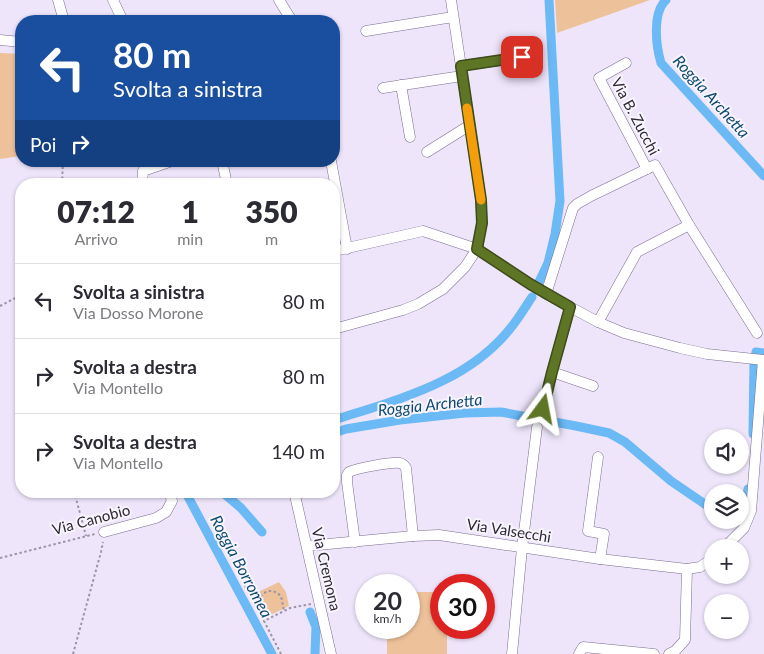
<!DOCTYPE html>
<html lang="it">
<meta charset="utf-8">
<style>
body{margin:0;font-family:Lato,sans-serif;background:#f7f7f7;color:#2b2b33;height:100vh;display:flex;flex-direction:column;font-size:19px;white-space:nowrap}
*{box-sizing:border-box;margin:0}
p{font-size:16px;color:#7c7c81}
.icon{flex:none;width:28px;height:28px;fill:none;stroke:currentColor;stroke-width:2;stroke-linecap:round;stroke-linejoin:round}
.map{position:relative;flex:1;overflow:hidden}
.details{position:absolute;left:15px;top:178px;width:325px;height:320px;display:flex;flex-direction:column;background:#fff;border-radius:20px;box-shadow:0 1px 4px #0004}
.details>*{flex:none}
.banner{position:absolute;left:15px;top:15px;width:325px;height:152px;border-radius:20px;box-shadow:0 1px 4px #0004;background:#1a4fa0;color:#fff;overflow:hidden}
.buttons{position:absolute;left:704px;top:429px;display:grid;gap:10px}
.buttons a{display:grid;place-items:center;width:45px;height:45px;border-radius:50%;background:#fff;box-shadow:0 1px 4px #0004;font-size:25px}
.speed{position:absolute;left:355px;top:574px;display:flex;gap:10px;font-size:25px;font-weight:700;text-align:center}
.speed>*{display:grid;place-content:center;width:65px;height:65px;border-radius:50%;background:#fff;box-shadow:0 1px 4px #0004;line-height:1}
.speed small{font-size:12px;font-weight:400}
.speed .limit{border:8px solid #d22;background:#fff;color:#111}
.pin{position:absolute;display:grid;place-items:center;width:42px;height:42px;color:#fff;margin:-21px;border-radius:10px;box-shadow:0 2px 8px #0006}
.me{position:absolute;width:55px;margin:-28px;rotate:13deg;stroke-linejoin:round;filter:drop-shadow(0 0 4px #0008)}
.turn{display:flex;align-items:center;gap:18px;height:105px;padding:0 15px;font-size:22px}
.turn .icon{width:65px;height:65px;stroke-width:2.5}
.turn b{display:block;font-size:35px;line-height:42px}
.then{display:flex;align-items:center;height:48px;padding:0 15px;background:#0003;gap:10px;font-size:19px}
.eta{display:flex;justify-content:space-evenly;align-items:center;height:85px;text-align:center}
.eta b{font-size:30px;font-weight:800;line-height:35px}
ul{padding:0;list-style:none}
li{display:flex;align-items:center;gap:15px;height:75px;padding:0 15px;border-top:1px solid #e1e1e2}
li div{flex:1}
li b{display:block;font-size:19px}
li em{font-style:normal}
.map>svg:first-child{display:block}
</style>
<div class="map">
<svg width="764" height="654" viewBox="0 0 764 654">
<rect width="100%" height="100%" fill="#eee5fb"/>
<g fill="#edc199">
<polygon points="555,0 650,0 557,33"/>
<polygon points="0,53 21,54 21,156 0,159"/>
<polygon points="279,582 286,592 289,606 264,618 252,595"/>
<polygon points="409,592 441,592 441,628 447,628 447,654 387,654 387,628 409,628"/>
</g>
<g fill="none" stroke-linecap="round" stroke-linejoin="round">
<g stroke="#6bb9f5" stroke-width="9">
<path d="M 666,0 C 652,13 656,46 661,63 L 764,176"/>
<polyline points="538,284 548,263 555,234 560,201 549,0"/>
<path d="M 334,420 C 399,399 470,382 513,325 C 520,316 526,306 532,297"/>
<polyline points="334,433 346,429 400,420 465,413 501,412 576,426 609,433 625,442 671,481 712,509"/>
<polyline points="753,434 754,360 756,352 764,353"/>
<polyline points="185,491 272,654"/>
<polyline points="221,491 241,508 262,532"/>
<polyline points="730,520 740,521 744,515 748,489"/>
<polyline points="310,612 316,627 315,654"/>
</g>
<defs>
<g id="minor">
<polyline points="58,0 64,21"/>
<polyline points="113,0 123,21"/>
<polyline points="279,0 292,21"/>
<polyline points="366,31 453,17"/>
<polyline points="0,40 21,42"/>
<polyline points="626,63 599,78 647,169"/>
<polyline points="461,66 522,57"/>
<polyline points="401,85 410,137"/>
<polyline points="383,88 462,76"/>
<polyline points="427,152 470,125"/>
<polyline points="222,161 227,184"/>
<polyline points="331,161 347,249"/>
<polyline points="142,184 143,171 172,161"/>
<polyline points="334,251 423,231 477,249 546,294 598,322 624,333 680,348 707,354 764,360"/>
<polyline points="546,294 573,208 577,204 591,196 655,165 689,225 757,333"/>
<polyline points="598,322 637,252 689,225"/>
<polyline points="334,329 403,310 418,304 443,289 465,267 477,249 482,223 481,200 451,0"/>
<polyline points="552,372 593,386"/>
<polyline points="543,409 552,372 570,307"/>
<polyline points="598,457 588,531 604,534 600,559"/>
<polyline points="294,491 331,654"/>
<polyline points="104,532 156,518 166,512 172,501 169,491"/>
<path d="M 355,542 L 347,482 L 347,475 L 349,472 C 357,468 391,462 400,463 C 404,464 404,465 406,468 L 413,536"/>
<polyline points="307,546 413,536 439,535 600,559 687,569 700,567 712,559"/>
<polyline points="724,548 744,528 751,511 763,360"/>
<polyline points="512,654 522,548 537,427"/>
<polyline points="579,654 583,647 654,654"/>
<polyline points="669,654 675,651 685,640 687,569"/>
</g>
</defs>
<use href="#minor" stroke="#7b6e8e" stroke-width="11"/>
<g stroke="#9c94a6" stroke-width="2" stroke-dasharray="2.5 2.5" stroke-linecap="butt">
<polyline points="62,184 63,161"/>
<polyline points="0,306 21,295"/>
<polyline points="74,491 86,536"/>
<polyline points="0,558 95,534"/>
<polyline points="245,586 264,621"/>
<path d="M 255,605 C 261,594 269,585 281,596 L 284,611"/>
<polyline points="73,654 101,552 103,542"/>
<polyline points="281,654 264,621 290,608 311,604"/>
</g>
<use href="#minor" stroke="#fff" stroke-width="10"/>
</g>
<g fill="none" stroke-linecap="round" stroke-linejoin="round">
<defs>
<polyline id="route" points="522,57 461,66 481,200 482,223 477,249 530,284 570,307 552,372 543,409"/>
</defs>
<use href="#route" stroke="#3e4c19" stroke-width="12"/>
<use href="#route" stroke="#5f7526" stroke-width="9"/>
<polyline stroke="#f59e0b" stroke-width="9" points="467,108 481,200"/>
</g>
<g text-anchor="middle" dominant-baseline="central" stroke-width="4" stroke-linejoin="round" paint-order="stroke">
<g font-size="15" fill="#2e2836" stroke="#f8f5fd">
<text transform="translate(636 116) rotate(62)">Via B. Zucchi</text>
<text transform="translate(91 519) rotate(-15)">Via Canobio</text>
<text transform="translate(509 530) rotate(9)">Via Valsecchi</text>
<text transform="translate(327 569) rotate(77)">Via Cremona</text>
</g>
<g font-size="16" font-style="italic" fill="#0e4a71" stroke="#f8f5fd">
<text transform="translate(712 96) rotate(48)">Roggia Archetta</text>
<text transform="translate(430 404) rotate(-6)">Roggia Archetta</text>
<text transform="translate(242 566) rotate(62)">Roggia Borromea</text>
</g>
</g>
</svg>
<div class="buttons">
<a><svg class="icon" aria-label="sound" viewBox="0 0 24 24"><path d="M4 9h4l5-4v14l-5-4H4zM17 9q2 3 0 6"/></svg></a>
<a><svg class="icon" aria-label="layers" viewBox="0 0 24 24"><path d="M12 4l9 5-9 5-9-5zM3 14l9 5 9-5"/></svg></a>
<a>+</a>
<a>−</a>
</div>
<div class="speed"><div>20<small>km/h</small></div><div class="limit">30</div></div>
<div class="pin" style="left:522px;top:57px;background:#d93025"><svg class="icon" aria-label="arrive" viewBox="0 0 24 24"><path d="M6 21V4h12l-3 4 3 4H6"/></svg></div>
<svg class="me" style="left:543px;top:409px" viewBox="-20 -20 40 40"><path d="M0-17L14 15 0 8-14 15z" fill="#5f7526" stroke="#fff" stroke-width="4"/></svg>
<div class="banner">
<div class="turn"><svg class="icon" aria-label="left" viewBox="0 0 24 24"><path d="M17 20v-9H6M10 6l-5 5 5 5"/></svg><div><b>80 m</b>Svolta a sinistra</div></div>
<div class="then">Poi<svg class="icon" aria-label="right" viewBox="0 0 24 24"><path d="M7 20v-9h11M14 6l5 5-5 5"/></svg></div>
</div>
<section class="details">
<div class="eta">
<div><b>07:12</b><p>Arrivo</p></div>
<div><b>1</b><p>min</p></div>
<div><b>350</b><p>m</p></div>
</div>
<ul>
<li><svg class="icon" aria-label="left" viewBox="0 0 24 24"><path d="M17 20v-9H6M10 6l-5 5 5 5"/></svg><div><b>Svolta a sinistra</b><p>Via Dosso Morone</p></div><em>80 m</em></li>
<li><svg class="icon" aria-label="right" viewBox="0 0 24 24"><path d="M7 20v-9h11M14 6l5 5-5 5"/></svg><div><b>Svolta a destra</b><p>Via Montello</p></div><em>80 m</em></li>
<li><svg class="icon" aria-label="right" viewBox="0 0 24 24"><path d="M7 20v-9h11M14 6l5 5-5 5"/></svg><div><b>Svolta a destra</b><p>Via Montello</p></div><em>140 m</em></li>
</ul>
</section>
</div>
